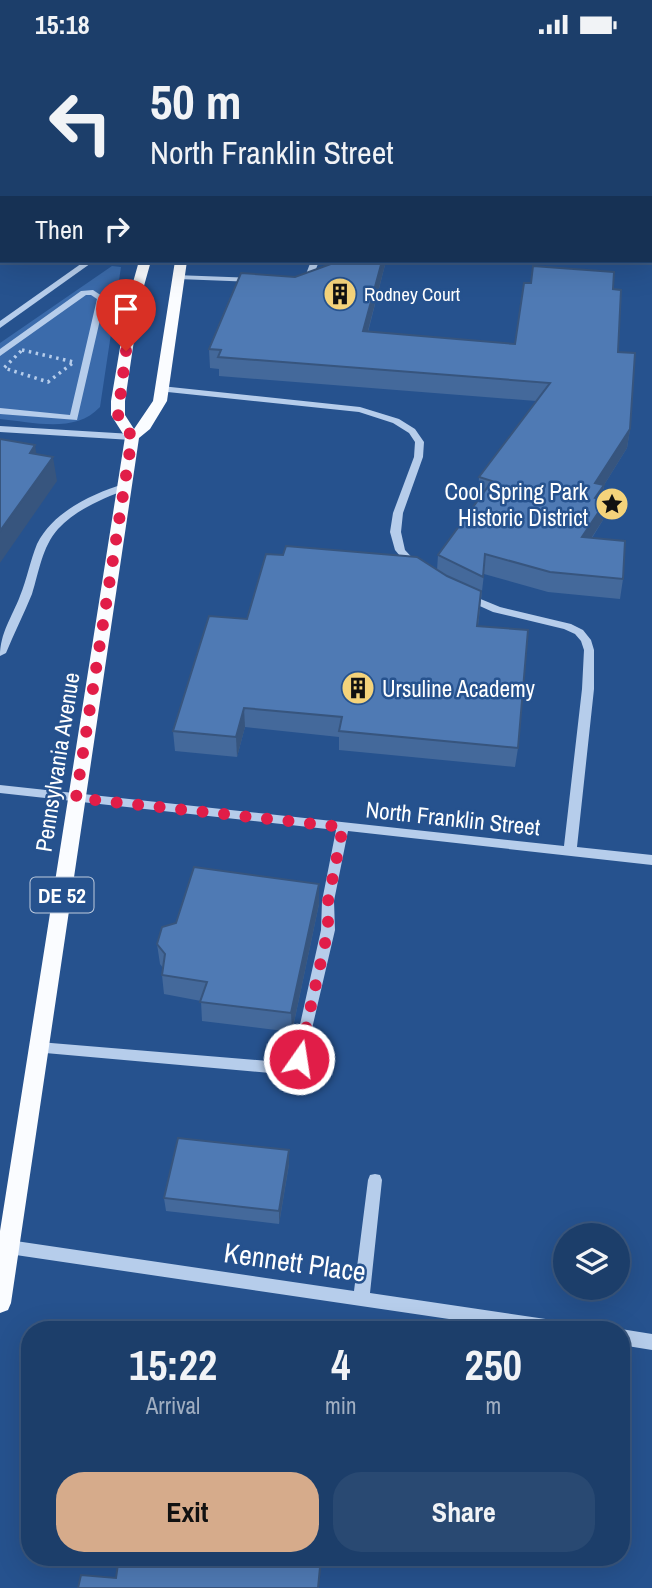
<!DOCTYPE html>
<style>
body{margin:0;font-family:"Archivo Narrow",sans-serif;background:#294972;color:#f1f3f6;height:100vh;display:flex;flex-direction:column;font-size:26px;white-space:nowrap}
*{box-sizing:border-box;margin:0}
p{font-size:23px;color:#a0aec1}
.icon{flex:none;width:38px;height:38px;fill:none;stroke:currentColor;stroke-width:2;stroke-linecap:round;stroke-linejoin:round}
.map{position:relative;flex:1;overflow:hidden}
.sheet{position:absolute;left:21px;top:1272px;width:609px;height:245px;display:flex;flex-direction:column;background:#1c3e6a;border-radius:28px;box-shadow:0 7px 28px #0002,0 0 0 2px #3a577e}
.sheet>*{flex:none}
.hud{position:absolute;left:0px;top:0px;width:653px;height:214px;box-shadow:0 7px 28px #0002,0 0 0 2px #3a577e;background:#1c3e6a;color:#f1f3f6;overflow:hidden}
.buttons{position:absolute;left:553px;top:1174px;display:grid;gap:14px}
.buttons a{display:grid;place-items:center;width:77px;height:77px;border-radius:50%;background:#1c3e6a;box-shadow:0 7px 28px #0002,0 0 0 2px #3a577e;font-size:35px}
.pin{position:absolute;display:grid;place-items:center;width:60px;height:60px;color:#fff;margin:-72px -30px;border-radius:50% 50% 50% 0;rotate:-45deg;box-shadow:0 0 7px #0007}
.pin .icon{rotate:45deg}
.me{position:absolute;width:77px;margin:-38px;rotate:13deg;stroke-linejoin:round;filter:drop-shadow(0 0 5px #0008)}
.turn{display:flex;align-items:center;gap:24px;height:147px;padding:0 35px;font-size:32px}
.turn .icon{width:91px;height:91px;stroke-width:2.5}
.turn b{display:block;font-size:49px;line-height:60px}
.then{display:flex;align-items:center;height:66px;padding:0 35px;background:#0003;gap:14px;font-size:26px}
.eta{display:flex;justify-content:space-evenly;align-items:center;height:119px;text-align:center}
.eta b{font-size:42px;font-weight:700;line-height:49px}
.primary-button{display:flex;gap:14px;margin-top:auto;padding:14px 35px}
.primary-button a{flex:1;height:80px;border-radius:28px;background:#d6ab8b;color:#111;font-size:28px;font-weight:700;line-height:80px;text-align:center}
.primary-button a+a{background:#294972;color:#f1f3f6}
.status{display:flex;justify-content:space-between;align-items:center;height:49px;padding:0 35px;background:#1c3e6a;direction:ltr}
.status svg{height:19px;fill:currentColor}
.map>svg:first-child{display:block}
</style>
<div class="status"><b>15:18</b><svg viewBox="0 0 49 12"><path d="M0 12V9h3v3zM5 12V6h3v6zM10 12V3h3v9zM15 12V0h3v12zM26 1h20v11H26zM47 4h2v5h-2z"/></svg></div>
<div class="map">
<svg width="652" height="1539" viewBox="0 0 652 1539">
<rect width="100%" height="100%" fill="#26528e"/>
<path fill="#3b6bab" d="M 112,217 L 121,218 L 100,358 C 75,385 33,373 0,370 L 0,294 Z"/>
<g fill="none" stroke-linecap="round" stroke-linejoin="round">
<polyline stroke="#b6cdeb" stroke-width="2.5" stroke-dasharray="2 3.5" stroke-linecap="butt" points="536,0 540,2"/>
<polygon stroke="#b6cdeb" stroke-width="3.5" stroke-dasharray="2.5 4.5" stroke-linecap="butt" points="22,301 74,313 48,333 4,319"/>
<g fill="#b6cdeb" fill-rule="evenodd">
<polygon points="0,34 2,34 0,39"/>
<rect x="0" y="62" width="2" height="4"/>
<rect x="0" y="86" width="2" height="5"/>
<rect x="0" y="120" width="2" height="5"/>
<rect x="651" y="206" width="1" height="4"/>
<polygon points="85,212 94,212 0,279 0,272"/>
<path d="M 311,212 L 319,212 C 315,223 312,234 298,233 L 298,229 L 306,225 Z"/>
<polygon points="175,226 255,229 259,231 255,233 178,230 174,228"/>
<polygon points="93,241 105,249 77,371 0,365 0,359 70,366 97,250 91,246 86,246 0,307 0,300 81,242"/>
<polygon points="161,337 360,358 399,370 415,380 424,393 423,408 403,464 401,483 405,501 418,515 418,519 410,519 395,501 390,483 393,464 414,408 415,393 409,384 393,374 359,363 158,342 158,338"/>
<polygon points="0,377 132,385 137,388 132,391 0,383"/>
<path d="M 124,435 L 129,438 L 127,440 C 103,450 76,460 58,480 C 42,498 39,523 32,545 C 24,565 14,584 6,604 L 0,607 C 0,584 12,568 20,547 C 27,530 30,512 37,495 C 53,463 91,445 124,435 Z"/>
<polygon points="466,544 500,558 571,575 583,581 591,591 594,601 594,640 577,798 652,806 652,816 348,782 334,852 335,881 304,1014 281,1025 34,1003 32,999 34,995 39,993 280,1013 293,1007 321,881 322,852 336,781 0,744 0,736 564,797 582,640 584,601 581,592 575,585 564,580 493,563 462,549 461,547"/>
<polygon points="375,1125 380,1126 382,1131 370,1244 573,1274 579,1276 581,1281 523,1281 9,1205 4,1203 1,1198 4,1193 9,1191 354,1242 368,1131 370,1126"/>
<polygon points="621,1280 652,1285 652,1301 621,1296"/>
</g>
<g fill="#fafcff" fill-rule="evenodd">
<polygon points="268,0 284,0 285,2 270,2"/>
<polygon points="383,0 394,0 382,2"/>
<polygon points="431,0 442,0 430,2"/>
<rect x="651" y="34" width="1" height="6"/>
<polygon points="139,212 151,212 140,251 125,352 125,366 134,380 153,352 175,212 187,212 167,352 150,380 139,389 11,1254 8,1261 0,1264 0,1182 125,388 111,366 111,352 128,251"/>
</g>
</g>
<g fill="#44699b">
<polygon points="332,212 386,212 368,283 515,295 613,240 618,303 630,380 627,399 604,436 602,451 606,452 603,471 592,489 623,530 620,550 548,543 484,525 478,577 518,699 515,718 339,701 339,688 245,678 237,708 175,702 173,682 247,570 437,521 438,506 480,449 478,448 479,428 536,352 219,327 219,320 210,319 209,300 295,228 331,215"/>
<polygon points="319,855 292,983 202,972 201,952 164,945 162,926 163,919 160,915 157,895"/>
<polygon points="289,1115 279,1175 166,1162 164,1149"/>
</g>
<g fill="#37557e">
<polygon points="2,199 2,212 4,212 0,214 0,200"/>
<polygon points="382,212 386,212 363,301 363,282"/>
<polygon points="630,380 627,399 604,436 601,455 593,469 595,434"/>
<polygon points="35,396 39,421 30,404"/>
<polygon points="53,408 57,432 0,514 0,482"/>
<polygon points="606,452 603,471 579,508 582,488"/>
<polygon points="244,659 245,678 237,708 236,688"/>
<polygon points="319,835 319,855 292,983 291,964"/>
<polygon points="289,1101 289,1115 279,1175 279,1162"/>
<polygon points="321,1508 322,1508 319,1539 318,1539"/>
</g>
<g fill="#4f7ab4" stroke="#37557e" stroke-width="2">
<polygon points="0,132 2,133 2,199 0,200"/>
<polygon points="332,212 382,212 363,282 515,295 524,234 531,234 533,217 614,223 613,240 621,241 618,303 635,304 630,380 595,434 604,436 595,449 606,452 582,488 625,492 623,530 550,523 485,505 483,528 438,506 492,432 479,428 550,334 218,308 221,301 209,300 241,224 295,228 331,215"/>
<polygon points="0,390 35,396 30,404 53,408 0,482"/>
<polygon points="286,497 417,508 447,527 481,542 477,577 528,581 518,699 339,682 342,668 244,659 236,688 173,682 209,567 247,570 266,505 283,506"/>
<polygon points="194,818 319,835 291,964 200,953 207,933 162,926 165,905 157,895 162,878 176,874"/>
<polygon points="178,1089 289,1101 279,1162 164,1149"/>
<polygon points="119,1508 321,1508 318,1539 78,1539 81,1526 116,1529"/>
</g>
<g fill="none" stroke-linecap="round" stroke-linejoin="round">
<polyline stroke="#e11d48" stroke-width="12" stroke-dasharray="0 21.6" points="126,302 118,366 132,388 76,749 343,778 328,852 328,881 299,1010"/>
</g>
<defs>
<symbol id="building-disc" viewBox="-11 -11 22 22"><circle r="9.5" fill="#f4d37b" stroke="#26528e"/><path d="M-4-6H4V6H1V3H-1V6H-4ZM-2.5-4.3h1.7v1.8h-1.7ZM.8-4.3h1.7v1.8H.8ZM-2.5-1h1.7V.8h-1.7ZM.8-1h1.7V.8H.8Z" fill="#111"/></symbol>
<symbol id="sight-disc" viewBox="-11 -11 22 22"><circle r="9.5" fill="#f4d37b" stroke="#26528e"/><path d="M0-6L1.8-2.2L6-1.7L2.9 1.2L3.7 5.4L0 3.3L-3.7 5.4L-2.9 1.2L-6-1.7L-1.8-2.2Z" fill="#111"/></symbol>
</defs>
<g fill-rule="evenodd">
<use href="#building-disc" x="321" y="226" width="38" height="38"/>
<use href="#sight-disc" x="593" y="436" width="38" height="38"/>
<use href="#building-disc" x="339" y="620" width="38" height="38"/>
</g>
<g text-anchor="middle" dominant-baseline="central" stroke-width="5" stroke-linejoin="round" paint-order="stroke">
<g font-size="19" fill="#fff" stroke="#26528e" text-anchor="start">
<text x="364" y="245">Rodney Court</text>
</g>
<rect fill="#26528e" stroke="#becbdd" stroke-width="2" x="30.5" y="828.5" width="63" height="35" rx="5"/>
<g font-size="21" font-weight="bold" fill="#fff">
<text x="62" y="846">DE 52</text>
</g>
<g font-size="23" fill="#fff" stroke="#26528e" text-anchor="end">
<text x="588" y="442">Cool Spring Park<tspan x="588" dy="26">Historic District</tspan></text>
<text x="382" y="639" text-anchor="start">Ursuline Academy</text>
</g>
<g font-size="23" fill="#fff" stroke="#26528e">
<text transform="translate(57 713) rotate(-81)">Pennsylvania Avenue</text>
<text transform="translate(453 769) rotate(6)">North Franklin Street</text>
</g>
<g font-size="28" fill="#fff" stroke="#26528e">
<text transform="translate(295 1213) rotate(8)">Kennett Place</text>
</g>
</g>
</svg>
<div class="buttons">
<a><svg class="icon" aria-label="layers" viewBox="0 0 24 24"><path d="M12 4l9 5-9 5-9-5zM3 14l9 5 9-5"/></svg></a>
</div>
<div class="pin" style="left:126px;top:302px;background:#d93025"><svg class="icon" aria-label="arrive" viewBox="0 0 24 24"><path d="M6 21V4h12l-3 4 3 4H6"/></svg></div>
<svg class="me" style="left:299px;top:1010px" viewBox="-20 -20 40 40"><circle r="17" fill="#e11d48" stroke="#fff" stroke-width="3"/><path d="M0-11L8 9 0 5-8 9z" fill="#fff"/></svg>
<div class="hud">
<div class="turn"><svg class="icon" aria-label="left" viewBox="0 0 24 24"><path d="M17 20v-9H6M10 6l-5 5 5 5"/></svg><div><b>50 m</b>North Franklin Street</div></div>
<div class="then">Then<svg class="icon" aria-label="right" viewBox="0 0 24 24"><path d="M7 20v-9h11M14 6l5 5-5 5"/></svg></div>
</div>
<section class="sheet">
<div class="eta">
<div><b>15:22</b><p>Arrival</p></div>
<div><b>4</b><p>min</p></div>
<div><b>250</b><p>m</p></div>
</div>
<div class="primary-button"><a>Exit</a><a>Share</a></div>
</section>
</div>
